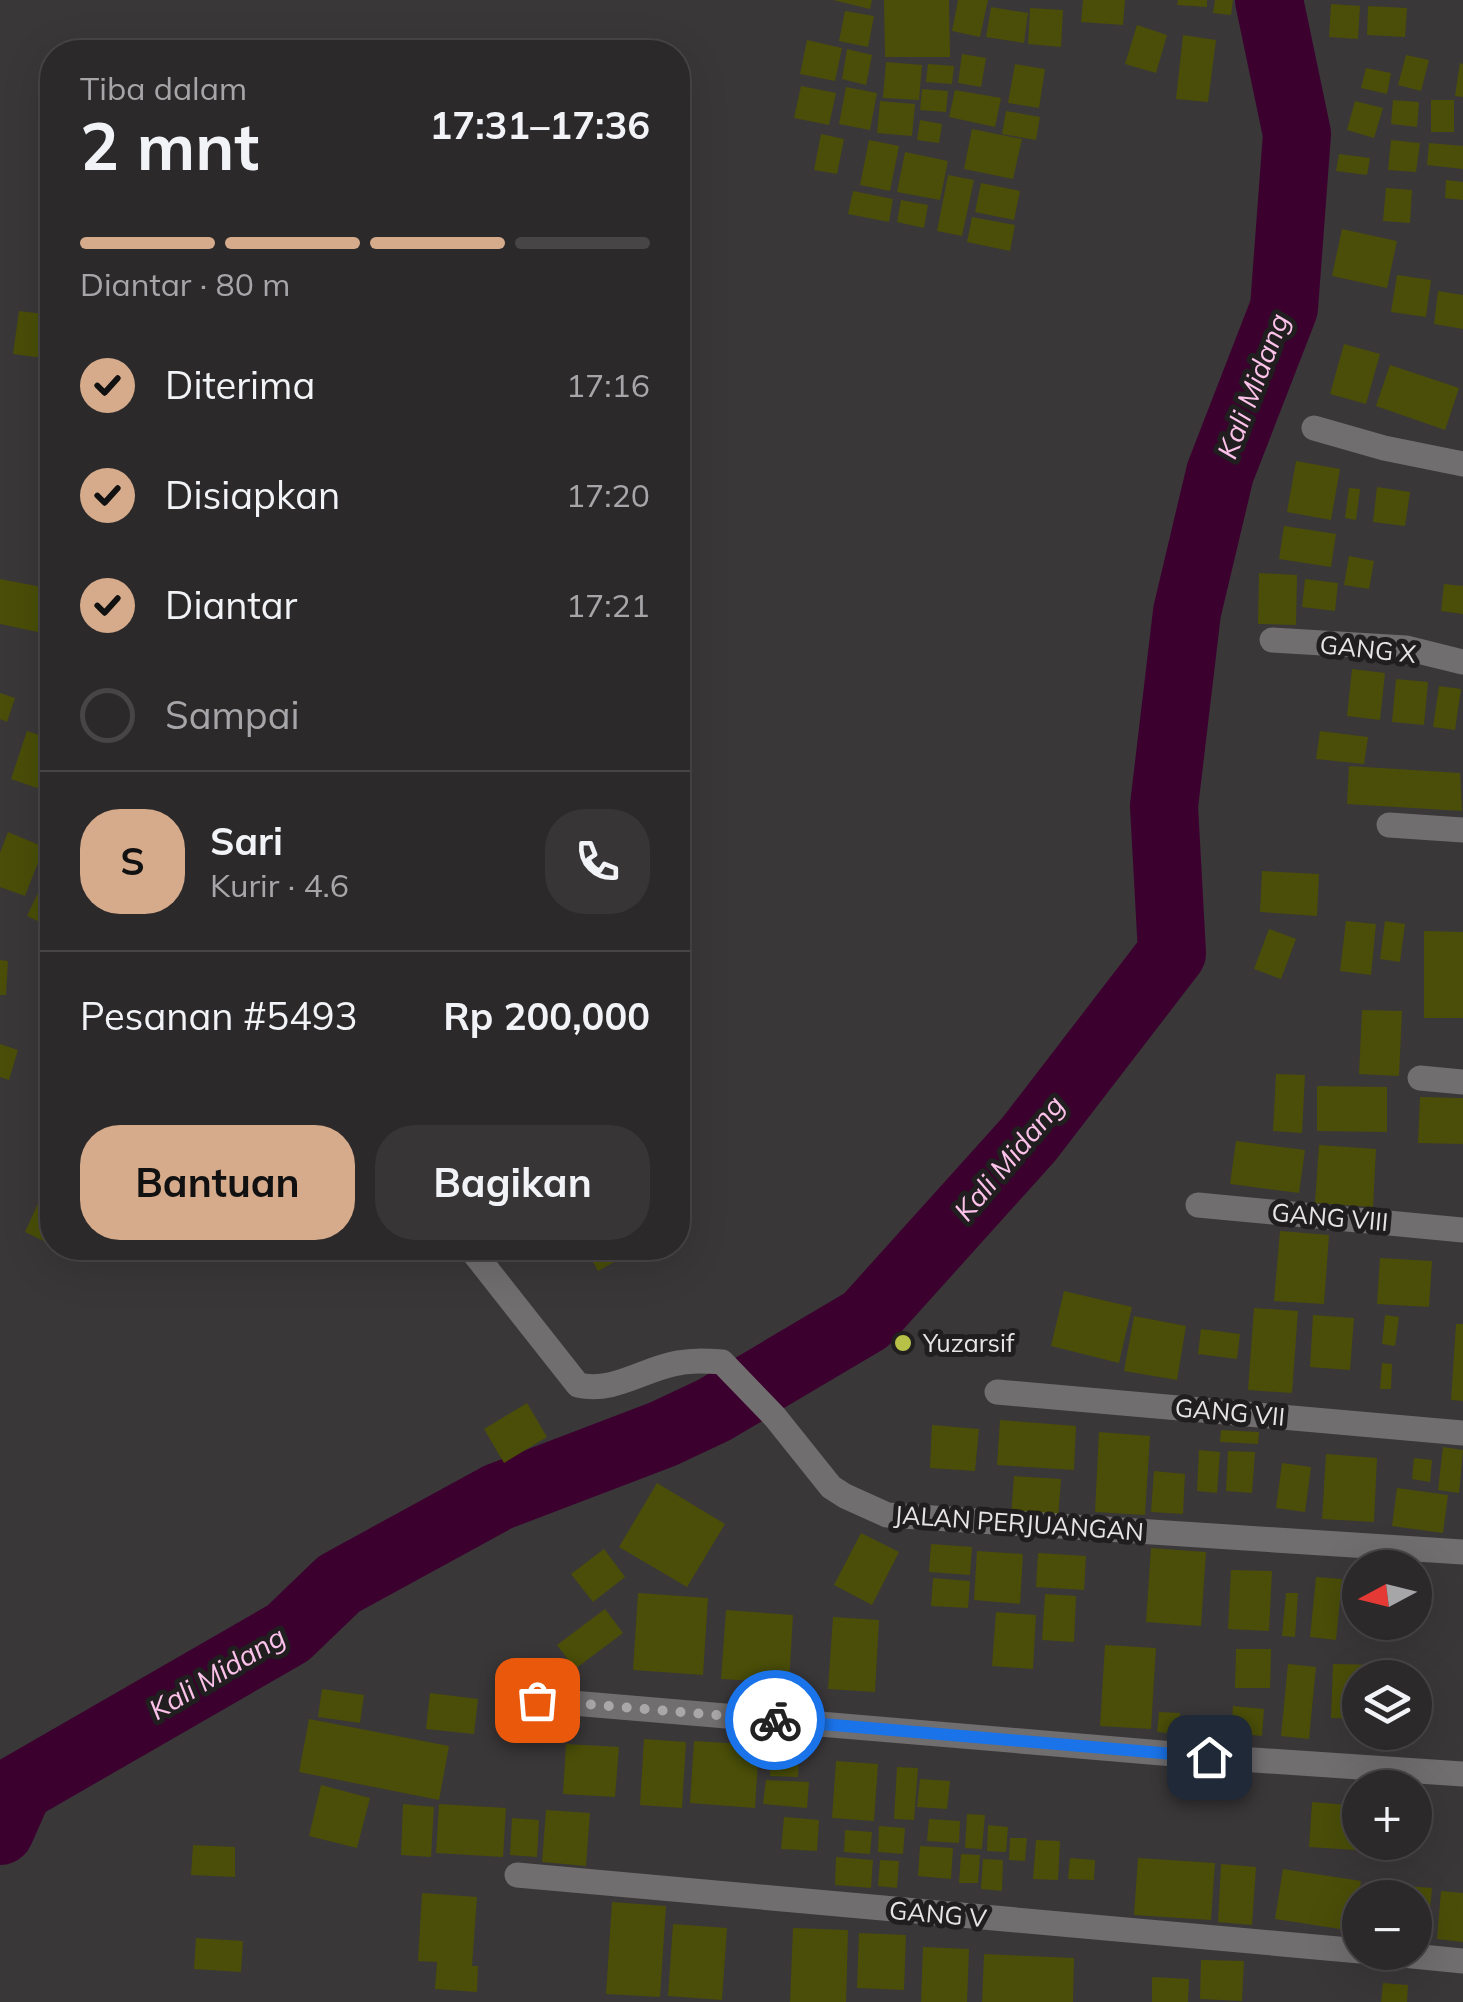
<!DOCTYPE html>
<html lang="id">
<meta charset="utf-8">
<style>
:root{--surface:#2c292b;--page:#383537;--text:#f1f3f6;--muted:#a6a6a9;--line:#484547;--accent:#d6ab8b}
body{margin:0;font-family:Mulish,sans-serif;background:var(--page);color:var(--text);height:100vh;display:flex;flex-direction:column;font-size:38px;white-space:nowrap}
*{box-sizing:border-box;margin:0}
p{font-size:32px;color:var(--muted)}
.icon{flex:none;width:55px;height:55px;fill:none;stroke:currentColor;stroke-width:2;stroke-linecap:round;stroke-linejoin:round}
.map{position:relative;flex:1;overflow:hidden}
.details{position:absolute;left:40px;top:40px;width:650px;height:1220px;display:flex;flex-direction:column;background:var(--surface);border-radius:40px;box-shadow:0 10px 40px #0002,0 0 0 2px var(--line)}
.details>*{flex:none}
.needle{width:65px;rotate:263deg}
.tools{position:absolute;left:1342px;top:1550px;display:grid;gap:20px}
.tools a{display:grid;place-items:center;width:90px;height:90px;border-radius:50%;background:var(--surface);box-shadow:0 10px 40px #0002,0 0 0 2px var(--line);font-size:50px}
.pin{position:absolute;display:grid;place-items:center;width:85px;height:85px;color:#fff;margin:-42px;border-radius:20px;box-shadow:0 5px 15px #0006}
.courier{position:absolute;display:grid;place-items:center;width:100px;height:100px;margin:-50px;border:8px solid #1a73e8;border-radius:50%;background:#fff;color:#222;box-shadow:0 2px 12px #0007}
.headline em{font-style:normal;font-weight:700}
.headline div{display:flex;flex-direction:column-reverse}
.headline{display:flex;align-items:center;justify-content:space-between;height:170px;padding:0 40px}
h1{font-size:65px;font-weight:700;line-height:75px}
.bar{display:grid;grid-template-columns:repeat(4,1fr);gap:15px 10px;align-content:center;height:120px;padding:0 40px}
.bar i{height:12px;border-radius:8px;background:var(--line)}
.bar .on{background:var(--accent)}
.bar p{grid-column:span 4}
.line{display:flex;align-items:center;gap:25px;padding:0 40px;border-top:2px solid var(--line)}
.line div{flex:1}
.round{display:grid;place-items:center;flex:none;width:105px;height:105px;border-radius:40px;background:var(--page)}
ol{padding:0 40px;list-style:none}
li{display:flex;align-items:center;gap:30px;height:110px}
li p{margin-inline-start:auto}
li .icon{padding:10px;border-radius:50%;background:var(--accent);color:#111;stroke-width:4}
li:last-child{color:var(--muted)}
li i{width:55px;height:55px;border:5px solid var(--line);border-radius:50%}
.primary-button{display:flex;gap:20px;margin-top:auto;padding:20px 40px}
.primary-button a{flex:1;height:115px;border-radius:40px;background:var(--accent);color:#111;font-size:40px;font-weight:700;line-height:115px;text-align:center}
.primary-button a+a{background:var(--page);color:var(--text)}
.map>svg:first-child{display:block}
</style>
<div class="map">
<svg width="1463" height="2002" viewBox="0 0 1463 2002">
<rect width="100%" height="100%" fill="#3a3739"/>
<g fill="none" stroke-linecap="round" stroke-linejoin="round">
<path stroke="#3c002f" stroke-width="68" d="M0,1831L19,1788L288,1633L339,1584L498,1497L663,1434L714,1410L866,1320L1029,1139L1172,953L1164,806L1187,612L1220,473L1284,308L1297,134L1269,0"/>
</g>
<g fill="#4a4e08">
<path d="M833,0H872L870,9Z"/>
<path d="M884,0H949L950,57H885Z"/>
<path d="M958,0H988L980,37L952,31Z"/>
<path d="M1083,0H1125L1123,25L1081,22Z"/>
<path d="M1178,0H1207V7L1177,5Z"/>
<path d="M1215,0H1233L1231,15L1213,13Z"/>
<path d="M1331,4L1360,6L1358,39L1329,37Z"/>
<path d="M1368,6L1407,8L1405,37L1367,35Z"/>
<path d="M991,7L1028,13L1024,43L986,37Z"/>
<path d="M1030,8L1063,10L1061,47L1028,44Z"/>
<path d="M845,11L874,16L868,47L839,41Z"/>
<path d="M1137,25L1167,35L1156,73L1125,64Z"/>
<path d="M1183,35L1216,40L1208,102L1176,99Z"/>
<path d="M807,40L842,48L835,81L800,74Z"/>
<path d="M847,49L872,55L866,85L842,79Z"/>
<path d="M962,54L986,58L981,87L958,83Z"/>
<path d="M1406,55L1429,60L1421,91L1398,85Z"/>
<path d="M886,62L922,65L919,100L883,98Z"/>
<path d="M1460,63L1463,64V97L1455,96Z"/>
<path d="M928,64L954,66L952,84L926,82Z"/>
<path d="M1015,64L1045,69L1039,108L1008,103Z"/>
<path d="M1366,68L1391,73L1387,94L1361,88Z"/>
<path d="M801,86L836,93L829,125L794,118Z"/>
<path d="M846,87L877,93L870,130L839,124Z"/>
<path d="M922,89L948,91L946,112L920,110Z"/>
<path d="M955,90L1001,98L995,127L949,117Z"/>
<path d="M1393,100L1419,102L1417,127L1391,124Z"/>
<rect x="1431" y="100" width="23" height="32"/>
<path d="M880,101L915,104L912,136L877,133Z"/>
<path d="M1355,101L1383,108L1374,138L1347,130Z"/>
<path d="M1006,111L1040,117L1036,140L1002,134Z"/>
<path d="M920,120L942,124L939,143L917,140Z"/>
<path d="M972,129L1022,139L1013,179L964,169Z"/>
<path d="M821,134L844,139L837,174L814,170Z"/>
<path d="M869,140L899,146L890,191L860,185Z"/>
<path d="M1391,140L1420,143L1416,172L1388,170Z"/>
<path d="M1429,143L1463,146V169L1427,165Z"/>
<path d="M905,152L948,161L940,200L897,192Z"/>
<path d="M1339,154L1370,158L1367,175L1336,171Z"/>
<path d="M948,175L974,180L962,236L937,231Z"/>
<path d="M1446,180L1463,182V200L1445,198Z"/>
<path d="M981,183L1020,191L1014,220L975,212Z"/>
<path d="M1386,188L1412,190L1410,223L1383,221Z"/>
<path d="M853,191L893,199L889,222L848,214Z"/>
<path d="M901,200L928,205L924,228L897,222Z"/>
<path d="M972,217L1015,225L1010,251L967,242Z"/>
<path d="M1342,229L1397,241L1387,288L1332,276Z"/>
<path d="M1397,275L1431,280L1426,317L1391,312Z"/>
<path d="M1438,291L1463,295V329L1434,324Z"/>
<path d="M19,311L52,315V359L13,354Z"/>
<path d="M1344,344L1380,354L1366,404L1330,394Z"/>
<path d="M1390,365L1459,388L1445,430L1376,406Z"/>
<path d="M1296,461L1340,469L1331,520L1287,512Z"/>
<path d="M1377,487L1410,492L1405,526L1373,522Z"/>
<path d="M1349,488L1360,489L1356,520L1345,518Z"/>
<path d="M1284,526L1336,534L1331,567L1279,559Z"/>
<path d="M1349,556L1374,561L1369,589L1344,585Z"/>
<path d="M1259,573L1297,575L1296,625L1258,624Z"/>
<path d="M0,579L52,589V635L0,624Z"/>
<path d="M1305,579L1338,583L1335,611L1302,607Z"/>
<path d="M1444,584L1463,586V614L1441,611Z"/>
<path d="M1352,669L1385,673L1380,720L1347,716Z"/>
<path d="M1396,679L1428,682L1424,725L1392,722Z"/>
<path d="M1439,686L1461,689L1455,730L1433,727Z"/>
<path d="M0,693L15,698L7,722L0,719Z"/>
<path d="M27,731L52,739V750L40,789L11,779Z"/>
<path d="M1320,731L1368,737L1364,764L1316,759Z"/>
<path d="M1349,766L1460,773L1462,811L1347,804Z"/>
<path d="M8,832L44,847L25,896L0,887V853Z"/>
<path d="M52,864V928L27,916Z"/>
<path d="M1262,871L1319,874L1317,916L1260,912Z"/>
<path d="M1346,921L1376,924L1371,975L1340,971Z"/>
<path d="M1385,921L1405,924L1400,962L1380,959Z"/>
<path d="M1269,929L1296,939L1281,979L1254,969Z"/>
<path d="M1424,931L1463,932V1018H1424Z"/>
<path d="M0,960L8,961L6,995H0Z"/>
<path d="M1362,1010L1402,1011L1399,1076L1359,1074Z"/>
<path d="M0,1044L18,1050L9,1080L0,1077Z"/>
<path d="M1276,1074L1305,1075L1302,1133L1273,1131Z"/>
<path d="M1317,1086L1387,1087V1132L1317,1131Z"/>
<path d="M1420,1097L1463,1098V1144L1418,1143Z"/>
<path d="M1236,1141L1305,1150L1299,1193L1230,1184Z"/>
<path d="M1319,1145L1376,1149L1373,1207L1315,1203Z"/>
<path d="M42,1195L52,1200V1245L25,1232Z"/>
<path d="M1280,1231L1329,1235L1324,1304L1274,1301Z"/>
<path d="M585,1248H629L632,1252L598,1271Z"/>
<path d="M1380,1258L1432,1261L1429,1307L1377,1304Z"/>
<path d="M1064,1291L1132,1307L1119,1363L1051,1346Z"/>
<path d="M1254,1308L1298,1311L1292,1393L1248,1390Z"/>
<path d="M1313,1315L1354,1318L1350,1370L1310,1367Z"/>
<path d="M1385,1315L1399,1317L1395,1346L1382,1344Z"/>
<path d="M1134,1316L1186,1326L1177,1380L1124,1371Z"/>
<path d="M1456,1324H1463V1401L1451,1400Z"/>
<path d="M1201,1329L1240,1334L1237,1359L1198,1354Z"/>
<path d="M1382,1363L1392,1364L1391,1389H1380Z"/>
<path d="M527,1403L547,1437L504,1463L484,1429Z"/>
<path d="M1000,1420L1076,1426L1074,1470L997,1465Z"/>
<path d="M932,1425L979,1429L975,1471L930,1468Z"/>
<path d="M1221,1430L1259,1432L1258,1444L1220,1442Z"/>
<path d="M1099,1432L1150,1436L1145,1515L1095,1512Z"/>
<path d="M1443,1447L1463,1450L1459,1493L1438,1490Z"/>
<path d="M1199,1450L1220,1452L1217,1493L1197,1491Z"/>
<path d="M1228,1451L1255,1452L1252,1493L1226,1491Z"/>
<path d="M1326,1454L1377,1458L1374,1522L1322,1519Z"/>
<path d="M1414,1458L1432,1460L1430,1482L1412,1479Z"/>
<path d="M1282,1463L1311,1467L1305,1512L1276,1508Z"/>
<path d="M1154,1471L1185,1474L1183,1514L1151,1512Z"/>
<path d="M1014,1476L1061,1479L1058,1519L1011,1516Z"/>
<path d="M657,1483L725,1524L687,1587L619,1547Z"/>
<path d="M1397,1488L1448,1495L1443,1533L1392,1526Z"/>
<path d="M861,1533L899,1552L872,1605L834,1585Z"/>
<path d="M931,1544L972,1547L970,1575L929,1572Z"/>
<path d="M1151,1548L1206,1552L1201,1626L1146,1622Z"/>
<path d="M604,1549L625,1577L593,1602L571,1574Z"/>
<path d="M977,1551L1023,1554L1020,1604L974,1600Z"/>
<path d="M1038,1553L1086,1556L1084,1590L1036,1587Z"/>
<path d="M1231,1570L1272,1571L1269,1631L1228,1629Z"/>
<path d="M1316,1577L1342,1579L1336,1640L1310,1637Z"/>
<path d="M933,1578L970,1581L968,1608L931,1606Z"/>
<path d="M638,1593L708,1598L703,1675L633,1670Z"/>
<path d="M1286,1593H1298L1295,1637L1282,1636Z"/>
<path d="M1045,1594L1076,1596L1074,1642L1042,1640Z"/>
<path d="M605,1609L623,1633L575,1669L557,1645Z"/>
<path d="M726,1610L793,1615L789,1683L721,1679Z"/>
<path d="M996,1612L1036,1615L1033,1669L992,1666Z"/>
<path d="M833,1617L879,1620L875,1692L828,1689Z"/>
<rect x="1373" y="1622" width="38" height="13"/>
<path d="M1105,1645L1156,1648L1151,1729L1100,1726Z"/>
<path d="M1236,1649H1271L1270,1688H1235Z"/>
<path d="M1288,1664L1316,1667L1309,1739L1281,1736Z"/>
<path d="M1333,1664L1379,1665V1678H1360V1719L1331,1718Z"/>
<path d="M322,1689L364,1695L360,1723L318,1717Z"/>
<path d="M430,1693L478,1699L474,1734L426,1729Z"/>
<path d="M1233,1706L1264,1709L1262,1736L1231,1733Z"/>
<path d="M1159,1712L1180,1713L1179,1734L1157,1732Z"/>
<path d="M309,1719L449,1746L439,1800L299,1772Z"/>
<path d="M644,1739L686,1742L682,1808L640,1805Z"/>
<path d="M694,1741L759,1745L755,1808L690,1803Z"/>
<path d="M566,1744L619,1747L615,1797L563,1794Z"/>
<path d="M771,1750L799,1753L798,1777L770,1776Z"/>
<path d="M836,1761L878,1764L874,1821L832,1818Z"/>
<path d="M897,1767L918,1768L914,1820L894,1819Z"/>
<path d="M920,1779L950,1781L947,1809L917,1807Z"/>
<path d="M766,1780L809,1782L807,1808L763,1804Z"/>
<path d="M321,1785L370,1798L357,1848L309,1836Z"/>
<path d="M1312,1802L1359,1806L1356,1850L1309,1847Z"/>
<path d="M403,1804L434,1807L431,1857L401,1855Z"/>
<path d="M439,1804L506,1808L503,1857L436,1853Z"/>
<path d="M546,1810L590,1813L586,1866L542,1862Z"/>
<path d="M967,1814L985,1815L982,1849L965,1848Z"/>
<path d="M784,1817L819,1820L817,1851L781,1849Z"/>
<path d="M512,1818L539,1820L537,1857L510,1855Z"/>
<path d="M929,1819L960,1821L959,1843L927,1841Z"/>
<path d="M988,1825L1008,1827L1006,1852L987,1851Z"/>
<path d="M879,1826L905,1828L903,1854L878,1852Z"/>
<path d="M845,1830L872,1832L870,1854L844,1852Z"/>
<path d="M1010,1838H1027L1025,1861L1009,1860Z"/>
<path d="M1036,1840L1060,1841L1058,1880L1033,1879Z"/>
<path d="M193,1845L235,1847V1877L191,1875Z"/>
<path d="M920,1846L953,1848L951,1879L918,1876Z"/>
<path d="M961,1854L980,1855L978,1883H959Z"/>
<path d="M836,1857L873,1860L871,1888L835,1885Z"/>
<path d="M1070,1858L1095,1860L1094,1880L1068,1879Z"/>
<path d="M1138,1858L1215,1863L1211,1920L1134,1915Z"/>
<path d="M983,1859L1003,1860L1002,1891L981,1889Z"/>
<path d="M880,1860L899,1861L897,1888L878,1886Z"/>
<path d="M1221,1864L1256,1867L1252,1925L1218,1922Z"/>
<path d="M1283,1869L1361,1881L1353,1931L1275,1919Z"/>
<path d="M1381,1884L1432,1888L1428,1931L1415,1930V1898H1380Z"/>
<path d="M1441,1891L1463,1893V1942L1437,1939Z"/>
<path d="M422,1893L477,1897L472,1966H478L477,1992L435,1989L437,1962L418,1961Z"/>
<path d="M612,1902L666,1906L660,1997L606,1994Z"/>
<path d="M673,1924L727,1928L722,2000L668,1996Z"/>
<path d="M793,1928L848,1930L846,2002H790Z"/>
<path d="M859,1933L906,1935L904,1990L857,1988Z"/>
<path d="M196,1938L243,1941L241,1972L194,1969Z"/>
<path d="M923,1947L969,1949L967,2002H921Z"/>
<path d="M984,1954L1074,1958L1073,2002H982Z"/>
<path d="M1201,1960L1244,1961L1242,2001L1200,1999Z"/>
<path d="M1152,1977L1189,1979L1188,2002H1152Z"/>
<path d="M1383,1983L1408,1985L1407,2002H1381Z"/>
</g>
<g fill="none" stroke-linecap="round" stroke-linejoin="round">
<g stroke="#706e6f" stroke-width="25">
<path d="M1314,428L1384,448L1463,464"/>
<path d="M1272,640L1406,648L1463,662"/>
<path d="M1389,825L1463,830"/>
<path d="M1420,1078L1463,1082"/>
<path d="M1198,1205L1463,1230"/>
<path d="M470,1248L578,1385C612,1393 641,1371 673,1364C690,1360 706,1361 722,1362L775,1417L831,1487L845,1496L887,1515L1463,1552"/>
<path d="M997,1392L1463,1433"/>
<path d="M537,1700L1209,1757L1463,1774"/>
<path d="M517,1875L1360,1951"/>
<path d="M1372,1952L1463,1961"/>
</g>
</g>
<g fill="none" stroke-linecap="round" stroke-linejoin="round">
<path stroke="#aaa7a9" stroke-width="10" stroke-dasharray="0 18" d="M537,1700L775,1720"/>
<path stroke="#1a73e8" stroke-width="12" d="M775,1720L1209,1757"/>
</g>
<circle fill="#b7c148" stroke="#201e1f" stroke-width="4" cx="903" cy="1343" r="10"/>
<g text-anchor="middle" stroke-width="10" stroke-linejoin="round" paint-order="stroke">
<g font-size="25" fill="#e7e4e6" stroke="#201e1f">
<text transform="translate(1368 649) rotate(6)" y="9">GANG X</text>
<text transform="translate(1330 1217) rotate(5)" y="9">GANG VIII</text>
<text transform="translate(1230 1412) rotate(5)" y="9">GANG VII</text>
<text transform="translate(1019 1523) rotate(4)" y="9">JALAN PERJUANGAN</text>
<text transform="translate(938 1914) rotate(5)" y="9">GANG V</text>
</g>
<g font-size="25" fill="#e7e4e6" stroke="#201e1f" text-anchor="start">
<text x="923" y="1352">Yuzarsif</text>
</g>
<g font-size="28" font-style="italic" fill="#fcc2e9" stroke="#201e1f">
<text transform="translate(1253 386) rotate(-69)" y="10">Kali Midang</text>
<text transform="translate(1009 1158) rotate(-50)" y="10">Kali Midang</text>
<text transform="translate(217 1673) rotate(-31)" y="10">Kali Midang</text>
</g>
</g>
</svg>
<div class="tools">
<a><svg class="needle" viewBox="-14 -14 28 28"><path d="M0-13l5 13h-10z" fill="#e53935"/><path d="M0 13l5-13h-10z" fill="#a6a6a9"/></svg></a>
<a><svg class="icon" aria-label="layers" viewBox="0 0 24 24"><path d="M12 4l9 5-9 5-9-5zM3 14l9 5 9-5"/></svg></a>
<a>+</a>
<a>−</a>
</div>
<div class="pin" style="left:537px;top:1700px;background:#ea580c"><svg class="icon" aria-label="bag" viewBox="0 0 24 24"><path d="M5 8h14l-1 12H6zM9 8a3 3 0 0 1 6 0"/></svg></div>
<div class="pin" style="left:1209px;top:1757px;background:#1f2937"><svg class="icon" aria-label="home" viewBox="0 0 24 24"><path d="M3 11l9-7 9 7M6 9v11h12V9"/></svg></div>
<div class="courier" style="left:775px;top:1720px"><svg class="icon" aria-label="bike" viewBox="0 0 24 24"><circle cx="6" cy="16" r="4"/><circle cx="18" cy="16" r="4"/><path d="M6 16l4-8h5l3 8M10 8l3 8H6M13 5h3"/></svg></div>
<section class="details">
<div class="headline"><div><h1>2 mnt</h1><p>Tiba dalam</p></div><em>17:31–17:36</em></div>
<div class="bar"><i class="on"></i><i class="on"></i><i class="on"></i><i></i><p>Diantar · 80 m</p></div>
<ol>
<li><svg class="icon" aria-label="check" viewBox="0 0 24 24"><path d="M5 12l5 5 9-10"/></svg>Diterima<p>17:16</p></li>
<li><svg class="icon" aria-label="check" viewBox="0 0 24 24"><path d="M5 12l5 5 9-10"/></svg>Disiapkan<p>17:20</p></li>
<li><svg class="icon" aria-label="check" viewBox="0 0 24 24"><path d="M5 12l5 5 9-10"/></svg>Diantar<p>17:21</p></li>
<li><i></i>Sampai</li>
</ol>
<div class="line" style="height:180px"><b class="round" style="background:var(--accent);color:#111">S</b><div><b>Sari</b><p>Kurir · 4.6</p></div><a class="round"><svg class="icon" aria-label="phone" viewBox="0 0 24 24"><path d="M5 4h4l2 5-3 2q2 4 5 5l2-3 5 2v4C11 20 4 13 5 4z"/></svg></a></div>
<div class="line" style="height:130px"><div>Pesanan #5493</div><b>Rp 200,000</b></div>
<div class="primary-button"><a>Bantuan</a><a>Bagikan</a></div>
</section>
</div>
